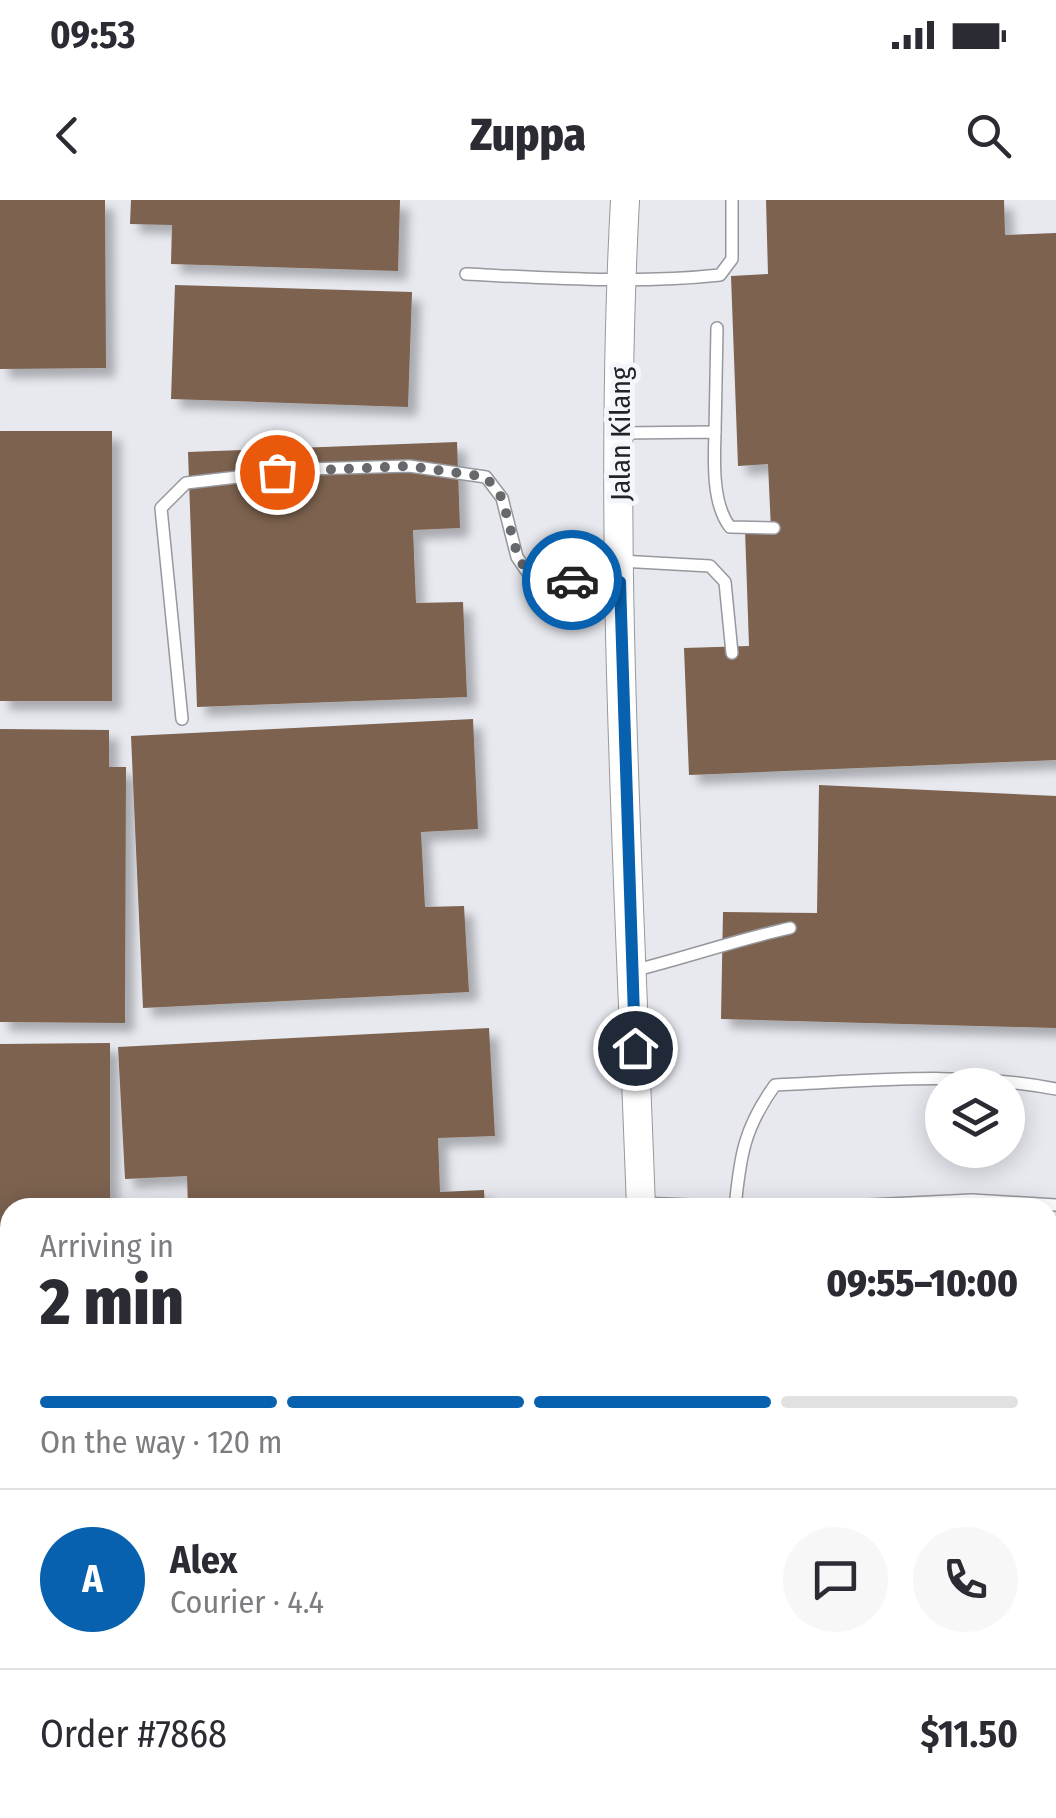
<!DOCTYPE html>
<meta charset="utf-8">
<style>
:root{--surface:#fff;--page:#f7f7f7;--text:#2b2b33;--muted:#7c7c81;--line:#e1e1e2;--accent:#0761af}
body{margin:0;font-family:"Fira Sans Condensed",sans-serif;background:var(--page);color:var(--text);height:100vh;display:flex;flex-direction:column;font-size:38px;white-space:nowrap}
*{box-sizing:border-box;margin:0}
p{font-size:32px;color:var(--muted)}
.icon{flex:none;width:55px;height:55px;fill:none;stroke:currentColor;stroke-width:2;stroke-linecap:round;stroke-linejoin:round}
.map{position:relative;flex:1;overflow:hidden}
.drawer{position:absolute;left:0px;top:998px;width:1058px;height:622px;display:flex;flex-direction:column;background:var(--surface);border-radius:30px 30px 0 0;box-shadow:0 5px 25px #0003}
.drawer>*{flex:none}
.fabs{position:absolute;left:925px;top:868px;display:grid;gap:20px}
.fabs a{display:grid;place-items:center;width:100px;height:100px;border-radius:50%;background:var(--surface);box-shadow:0 5px 25px #0003;font-size:50px}
.pin{position:absolute;display:grid;place-items:center;width:85px;height:85px;color:#fff;margin:-42px;border:5px solid #fff;border-radius:50%;box-shadow:0 2px 10px #0007}
.courier{position:absolute;display:grid;place-items:center;width:100px;height:100px;margin:-50px;border:8px solid #0761af;border-radius:50%;background:#fff;color:#222;box-shadow:0 2px 12px #0007}
.head em{font-style:normal;font-weight:800}
.head div{display:flex;flex-direction:column-reverse}
.head{display:flex;align-items:center;justify-content:space-between;height:170px;padding:0 40px}
h1{font-size:65px;font-weight:800;line-height:75px}
.bar{display:grid;grid-template-columns:repeat(4,1fr);gap:15px 10px;align-content:center;height:120px;padding:0 40px}
.bar i{height:12px;border-radius:8px;background:var(--line)}
.bar .current{background:var(--accent)}
.bar p{grid-column:span 4}
.line{display:flex;align-items:center;gap:25px;padding:0 40px;border-top:2px solid var(--line)}
.line div{flex:1}
.round{display:grid;place-items:center;flex:none;width:105px;height:105px;border-radius:52px;background:var(--page)}
.status{display:flex;justify-content:space-between;align-items:center;height:70px;padding:0 50px;background:var(--surface);direction:ltr}
.status svg{height:28px;fill:currentColor}
header{display:flex;justify-content:space-between;align-items:center;height:130px;padding:0 40px;background:var(--surface);font-size:45px;font-weight:800}
.map>svg:first-child{display:block}
</style>
<div class="status"><b>09:53</b><svg viewBox="0 0 49 12"><path d="M0 12V9h3v3zM5 12V6h3v6zM10 12V3h3v9zM15 12V0h3v12zM26 1h20v11H26zM47 4h2v5h-2z"/></svg></div>
<header><svg class="icon" aria-label="back" viewBox="0 0 24 24"><path d="M15 5l-7 7 7 7"/></svg>Zuppa<svg class="icon" aria-label="search" viewBox="0 0 24 24"><circle cx="10" cy="10" r="6"/><path d="M15 15l6 6"/></svg></header>
<div class="map">
<svg width="1056" height="1618" viewBox="0 0 1056 1618">
<defs>
<filter id="shadow"><feDropShadow dx="9" dy="9" stdDeviation="5" flood-color="#0004"/></filter>
</defs>
<rect width="100%" height="100%" fill="#e7e9ef"/>
<g fill="#7c6250" filter="url(#shadow)">
<path d="M0,0H105L106,168L0,169Z"/>
<path d="M131,0H400L398,71L171,64L172,25L130,24Z"/>
<path d="M766,0H1004L1005,35L1056,33V560L689,575L684,448L749,446L745,329H771L768,264L738,266L731,76L768,74Z"/>
<path d="M175,85L412,92L408,207L171,199Z"/>
<rect x="0" y="231" width="112" height="270"/>
<path d="M457,242L460,328L413,330L416,403L463,402L467,497L197,507L188,252Z"/>
<path d="M473,519L478,629L421,632L425,707L464,706L469,792L143,808L131,536Z"/>
<path d="M0,529L109,530V567H126L125,823L0,822Z"/>
<path d="M819,585L1056,596V828L721,819L723,712L817,713Z"/>
<path d="M489,828L495,936L438,938L440,992L484,990L485,1008H188L187,976L125,979L118,847Z"/>
<path d="M110,843V1008H10V1071H0V844Z"/>
<path d="M1048,1252L1056,1253V1343H1048Z"/>
<path d="M1048,1380L1056,1381V1476L1048,1475Z"/>
</g>
<g fill="none" stroke-linecap="round" stroke-linejoin="round">
<g stroke="#96989d" stroke-width="14">
<g id="service">
<path d="M466,74C550,78 636,84 720,75L732,59V0"/>
<path d="M715,232L717,128"/>
<path d="M621,233L715,232C714,261 712,304 730,327L774,328"/>
<path d="M620,361L710,366L725,382L732,453"/>
<path d="M182,519L161,308L186,283L307,269L409,266L486,277L502,298L517,357L528,373L565,380L619,382"/>
<path d="M632,771C685,758 736,740 790,728"/>
<path d="M622,1008L641,1003L765,1008"/>
<path d="M735,1008C740,956 744,928 775,885C868,881 965,871 1056,889"/>
<path d="M806,1008L972,1000L1056,1005"/>
<path d="M1048,1111L1056,1110"/>
<path d="M0,1137L10,1136"/>
<path d="M1048,1187L1051,1225L1048,1259"/>
<path d="M1048,1590L1056,1605"/>
<path d="M573,1610L574,1618"/>
</g>
</g>
<g stroke="#96989d" stroke-width="30">
<g id="tertiary">
<path d="M625,0C607,335 629,672 641,1008"/>
<path d="M673,1610V1618"/>
</g>
</g>
<use href="#service" stroke="#fff" stroke-width="11"/>
<use href="#tertiary" stroke="#fff" stroke-width="28"/>
</g>
<g fill="none" stroke-linecap="round" stroke-linejoin="round">
<path stroke="#67686c" stroke-width="10" stroke-dasharray="0 18" d="M277,272L409,266L486,277L502,298L518,357L528,373L572,380"/>
<path stroke="#0761af" stroke-width="12" d="M572,380L620,382L635,848"/>
</g>
<g text-anchor="middle" stroke-width="10" stroke-linejoin="round" paint-order="stroke">
<g font-size="28" fill="#222325" stroke="#f4f6fc">
<text transform="translate(620 234) rotate(-90)" y="10">Jalan Kilang</text>
</g>
</g>
</svg>
<div class="fabs">
<a><svg class="icon" aria-label="layers" viewBox="0 0 24 24"><path d="M12 4l9 5-9 5-9-5zM3 14l9 5 9-5"/></svg></a>
</div>
<div class="pin" style="left:277px;top:272px;background:#ea580c"><svg class="icon" aria-label="bag" viewBox="0 0 24 24"><path d="M5 8h14l-1 12H6zM9 8a3 3 0 0 1 6 0"/></svg></div>
<div class="pin" style="left:635px;top:848px;background:#1f2937"><svg class="icon" aria-label="home" viewBox="0 0 24 24"><path d="M3 11l9-7 9 7M6 9v11h12V9"/></svg></div>
<div class="courier" style="left:572px;top:380px"><svg class="icon" aria-label="car" viewBox="0 0 24 24"><path d="M5 17H2v-5l4-1 3-4h7l3 4 3 1v5h-3M9 17h6M6 11h13"/><circle cx="7" cy="17" r="2"/><circle cx="17" cy="17" r="2"/></svg></div>
<section class="drawer">
<div class="head"><div><h1>2 min</h1><p>Arriving in</p></div><em>09:55–10:00</em></div>
<div class="bar"><i class="current"></i><i class="current"></i><i class="current"></i><i></i><p>On the way · 120 m</p></div>
<div class="line" style="height:180px"><b class="round" style="background:var(--accent);color:#fff">A</b><div><b>Alex</b><p>Courier · 4.4</p></div><a class="round"><svg class="icon" aria-label="chat" viewBox="0 0 24 24"><path d="M4 5h16v11H9l-5 4z"/></svg></a><a class="round"><svg class="icon" aria-label="phone" viewBox="0 0 24 24"><path d="M5 4h4l2 5-3 2q2 4 5 5l2-3 5 2v4C11 20 4 13 5 4z"/></svg></a></div>
<div class="line" style="height:130px"><div>Order #7868</div><b>$11.50</b></div>
</section>
</div>
